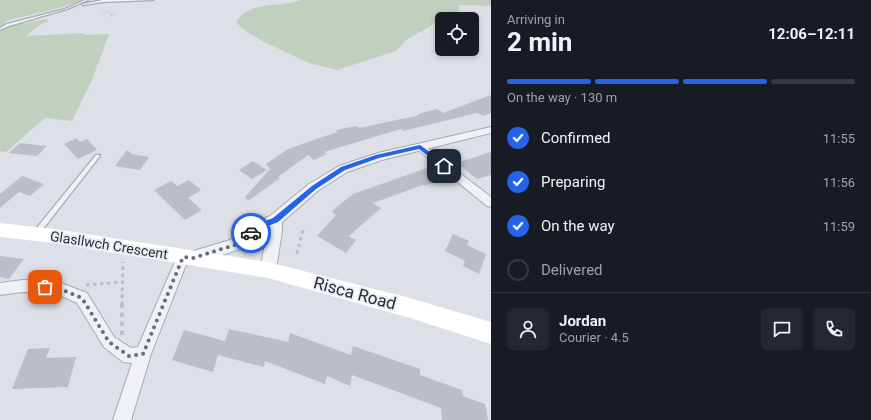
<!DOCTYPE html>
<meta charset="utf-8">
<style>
:root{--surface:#171b24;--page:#242831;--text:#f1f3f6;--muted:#9ea1a6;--line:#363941;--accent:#2563eb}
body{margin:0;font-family:Roboto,sans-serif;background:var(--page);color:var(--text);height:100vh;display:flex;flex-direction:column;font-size:15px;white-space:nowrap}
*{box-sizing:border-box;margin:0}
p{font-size:13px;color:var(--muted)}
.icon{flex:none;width:22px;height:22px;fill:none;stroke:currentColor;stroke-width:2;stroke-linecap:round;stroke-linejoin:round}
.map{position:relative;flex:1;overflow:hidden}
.panel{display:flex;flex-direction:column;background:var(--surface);width:380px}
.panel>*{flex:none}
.controls{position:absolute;left:435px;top:12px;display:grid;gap:8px}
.controls a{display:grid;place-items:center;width:44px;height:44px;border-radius:6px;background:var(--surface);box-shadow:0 2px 6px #0003;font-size:20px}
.pin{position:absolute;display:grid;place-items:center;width:34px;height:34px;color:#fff;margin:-17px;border-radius:8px;box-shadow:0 2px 6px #0006}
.courier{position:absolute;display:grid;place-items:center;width:40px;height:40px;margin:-20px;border:3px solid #2563eb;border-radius:50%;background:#fff;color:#222;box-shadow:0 1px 5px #0007}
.overview em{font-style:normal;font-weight:700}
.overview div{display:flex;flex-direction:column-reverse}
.overview{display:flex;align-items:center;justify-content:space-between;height:68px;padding:0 16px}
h1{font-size:26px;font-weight:700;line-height:30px}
.bar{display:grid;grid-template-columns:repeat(4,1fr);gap:6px 4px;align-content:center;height:48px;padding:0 16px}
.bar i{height:5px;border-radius:3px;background:var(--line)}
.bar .current{background:var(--accent)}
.bar p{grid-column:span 4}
.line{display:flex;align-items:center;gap:10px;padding:0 16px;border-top:1px solid var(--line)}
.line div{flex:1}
.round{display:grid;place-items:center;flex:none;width:42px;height:42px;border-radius:6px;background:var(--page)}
ol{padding:0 16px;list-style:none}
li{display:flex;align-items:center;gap:12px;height:44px}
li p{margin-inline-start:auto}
li .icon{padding:4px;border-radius:50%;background:var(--accent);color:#fff;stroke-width:4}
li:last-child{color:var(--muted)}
li i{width:22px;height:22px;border:2px solid var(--line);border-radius:50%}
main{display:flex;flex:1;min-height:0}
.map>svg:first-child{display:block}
</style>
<main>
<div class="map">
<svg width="491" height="420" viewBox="0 0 491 420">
<rect width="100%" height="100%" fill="#dde0e6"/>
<g fill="#c1cfbf">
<path d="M0,0H84L55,9L5,21V26L0,29Z"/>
<path d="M301,0H491V6L459,5V11L443,16L429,27L406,40L396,51L337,70L309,63L262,41L244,30L236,22C250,0 280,8 301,0Z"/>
<path d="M47,19L48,21L41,24L26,36L84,33V35L109,34L107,40L91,82L72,121L45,118L6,152L0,151V32L9,26Z"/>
</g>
<g fill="#bbbec8">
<path d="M491,95V113L483,116L477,113L403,131L401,129L324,152L327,154L314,160L308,155L278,177L280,178L248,201L245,197L270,169L266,164L288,149L337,132L336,130L356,126L359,128L420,115L418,114L437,109L443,113Z"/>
<path d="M76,138L80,142L87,139L97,150L78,159L64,144Z"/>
<path d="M20,143L47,146L37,156L9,153Z"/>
<path d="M127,150L132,154L149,157L140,170L115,166Z"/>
<path d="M491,152V175L477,179L457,163Z"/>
<path d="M253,161L267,170L252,179L239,170Z"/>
<path d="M427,168L442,180L424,186L423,185L373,203L381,208L349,236L356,240L346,253L317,236L336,215L332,211L353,194Z"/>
<path d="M22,176L44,184L30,196L19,192L0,208V194Z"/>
<path d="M189,180L201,190L188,198L202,210L185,220L154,190L171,181L177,186Z"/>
<path d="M453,234L469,241L467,245L486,254L479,274L463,266L465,261L445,251Z"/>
<path d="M0,256L24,259L9,279L0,277Z"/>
<path d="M229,329L288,342L290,333L351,355L353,346L420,369V375L462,390L463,396L485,404L488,420H442L441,408L352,375L350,386L327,376L325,384L265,361L264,367L218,355L213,372L172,360L184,330L225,341Z"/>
<path d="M50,348L46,358L76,357L68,387L12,389L28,349Z"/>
</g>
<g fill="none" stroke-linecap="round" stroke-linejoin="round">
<g stroke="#a6aab3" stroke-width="2.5">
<g id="service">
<path d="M85,0H88L67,9L9,26L0,30V28L7,24L65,9Z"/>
<path d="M103,0H153L103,2L83,5L82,4Z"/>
<path d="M96,155H100V156L39,234H35L34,232L35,230Z"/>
</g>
</g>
<g stroke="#a6aab3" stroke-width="2">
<g id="minor">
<path d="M420,144L423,145L491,197V207L487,206L417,149L415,147Z"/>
<path d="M183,252L187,253L189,257L151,354L131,420H113L132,363L123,362L104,347L77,303L55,293L23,292L0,295V283L23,280L56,281L87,293L114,337L131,348L138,347L177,257L179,253Z"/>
</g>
</g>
<g stroke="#a6aab3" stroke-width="2">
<path id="tertiary" d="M491,127V133L382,160L347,172L319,190L282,222V231L276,270L274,275L268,277L262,275L260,270L268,229L240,249L193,265L187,263L185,258L187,253L230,240L256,222L270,216L309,184L339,166L378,153Z"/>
</g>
<path stroke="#bbbec5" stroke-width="1" stroke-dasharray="1.5 1.5" stroke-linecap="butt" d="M102,10L114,15L109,16"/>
<g stroke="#bbbec5" stroke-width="3" stroke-dasharray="3.5 3.5" stroke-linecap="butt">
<path d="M297,254L303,229"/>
<path d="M86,285L123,282"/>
<path d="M122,305L123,262"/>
</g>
<path stroke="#bbbec5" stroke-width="3.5" stroke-dasharray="4.5 4.5" stroke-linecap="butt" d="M122,335V304"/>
<use href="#service" fill="#eff1f5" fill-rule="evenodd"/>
<use href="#minor" fill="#eff1f5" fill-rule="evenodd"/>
<use href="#tertiary" fill="#eff1f5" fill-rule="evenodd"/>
<path fill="#fff" fill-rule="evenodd" d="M0,223L54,229L268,262L410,298L491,322V344L410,318L268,278L54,243L0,237Z"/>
</g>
<path fill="#2563eb" d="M420,145L446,164V167H442L419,149L379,158L345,170L316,189L278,222L263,228L251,236L247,233L258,224L273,218L312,186L341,167L376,155Z"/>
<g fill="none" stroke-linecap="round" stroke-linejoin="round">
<path stroke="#676c78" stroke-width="4" stroke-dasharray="0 7.2" d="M45,287H56L82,298L109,342L129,356L143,354L183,257L193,258L235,245L251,233"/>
</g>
<g text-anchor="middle" stroke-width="4" stroke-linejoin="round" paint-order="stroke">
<g font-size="14" fill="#272d3c" stroke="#eceff4">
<text transform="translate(109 245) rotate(9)" y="5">Glasllwch Crescent</text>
</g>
<g font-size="17" fill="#272d3c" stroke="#eceff4">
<text transform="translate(355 293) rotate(15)" y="6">Risca Road</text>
</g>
</g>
</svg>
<div class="controls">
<a><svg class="icon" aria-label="locate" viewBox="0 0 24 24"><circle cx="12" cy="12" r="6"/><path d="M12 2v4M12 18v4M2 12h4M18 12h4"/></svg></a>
</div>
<div class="pin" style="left:45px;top:287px;background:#ea580c"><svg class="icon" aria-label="bag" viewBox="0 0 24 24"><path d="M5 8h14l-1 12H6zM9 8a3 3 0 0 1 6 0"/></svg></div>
<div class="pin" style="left:444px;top:166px;background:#1f2937"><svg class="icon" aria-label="home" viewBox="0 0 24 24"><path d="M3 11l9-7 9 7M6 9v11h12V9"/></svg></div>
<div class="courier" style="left:251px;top:233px"><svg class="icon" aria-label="car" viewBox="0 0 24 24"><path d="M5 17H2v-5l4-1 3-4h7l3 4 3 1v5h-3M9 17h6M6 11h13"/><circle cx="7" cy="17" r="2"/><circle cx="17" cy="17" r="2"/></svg></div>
</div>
<section class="panel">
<div class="overview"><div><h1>2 min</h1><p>Arriving in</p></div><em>12:06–12:11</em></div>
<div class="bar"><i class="current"></i><i class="current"></i><i class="current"></i><i></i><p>On the way · 130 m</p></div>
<ol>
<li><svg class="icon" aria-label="check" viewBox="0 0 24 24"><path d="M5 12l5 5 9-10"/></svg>Confirmed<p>11:55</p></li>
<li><svg class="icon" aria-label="check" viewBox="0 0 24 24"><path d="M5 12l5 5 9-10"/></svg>Preparing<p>11:56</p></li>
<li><svg class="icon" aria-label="check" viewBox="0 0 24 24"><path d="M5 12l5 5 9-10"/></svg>On the way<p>11:59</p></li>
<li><i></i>Delivered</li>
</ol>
<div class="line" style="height:72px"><a class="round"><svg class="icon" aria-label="person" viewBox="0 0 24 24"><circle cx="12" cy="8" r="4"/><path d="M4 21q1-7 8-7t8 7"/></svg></a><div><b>Jordan</b><p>Courier · 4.5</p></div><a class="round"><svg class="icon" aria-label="chat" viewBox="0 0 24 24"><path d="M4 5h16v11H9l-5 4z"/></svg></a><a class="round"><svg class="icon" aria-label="phone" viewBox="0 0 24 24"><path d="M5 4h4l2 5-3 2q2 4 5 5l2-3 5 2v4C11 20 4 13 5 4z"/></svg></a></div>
</section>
</main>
